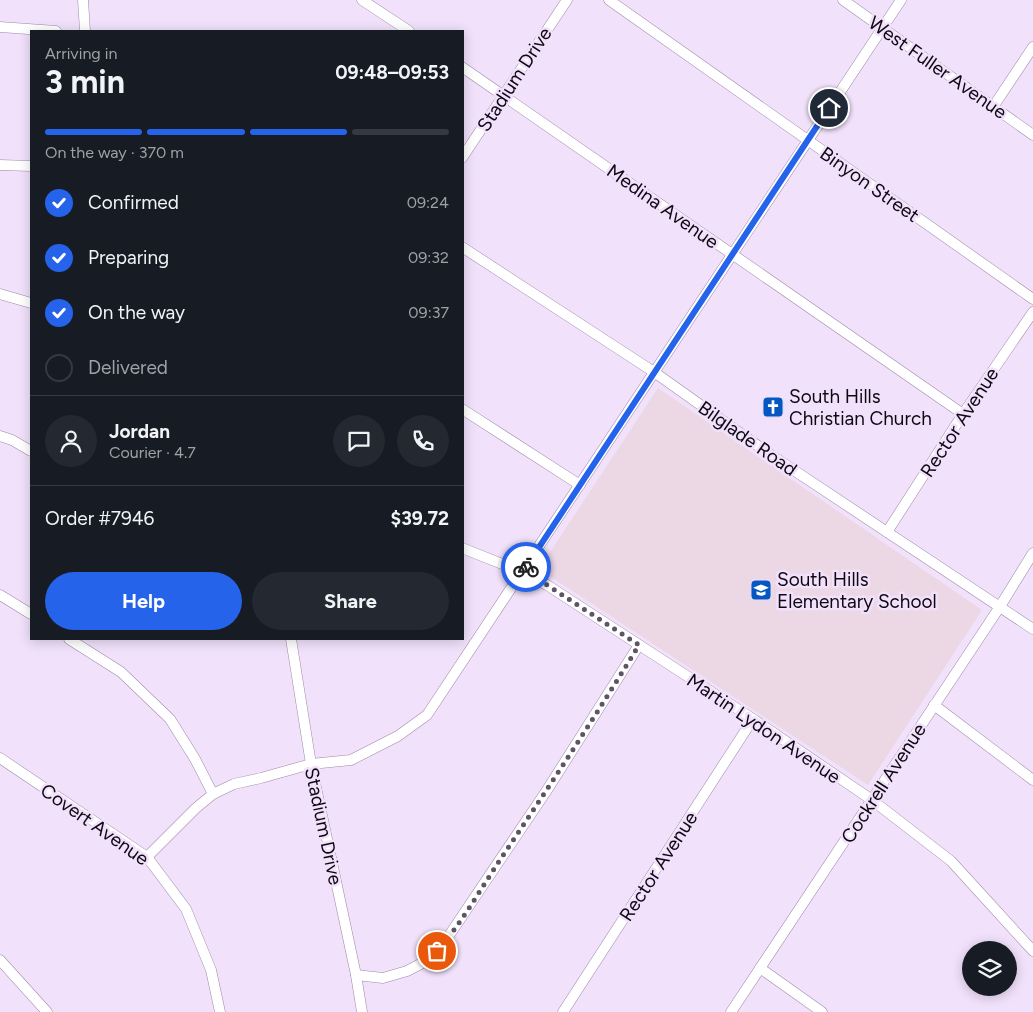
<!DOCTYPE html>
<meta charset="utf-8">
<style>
:root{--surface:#171b24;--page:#242831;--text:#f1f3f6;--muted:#9ea1a6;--line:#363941;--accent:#2563eb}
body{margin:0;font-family:Figtree,sans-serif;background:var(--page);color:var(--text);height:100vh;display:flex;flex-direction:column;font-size:19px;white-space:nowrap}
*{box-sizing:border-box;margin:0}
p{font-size:16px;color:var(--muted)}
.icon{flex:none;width:28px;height:28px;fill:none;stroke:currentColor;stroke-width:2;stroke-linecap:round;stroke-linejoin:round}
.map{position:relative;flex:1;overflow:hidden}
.panel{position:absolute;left:30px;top:30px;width:434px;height:610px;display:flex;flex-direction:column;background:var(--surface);border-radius:0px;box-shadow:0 2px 12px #0003}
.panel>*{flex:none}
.tools{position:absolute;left:962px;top:941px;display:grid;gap:10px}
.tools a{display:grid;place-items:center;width:55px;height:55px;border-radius:50%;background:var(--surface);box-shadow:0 2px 12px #0003;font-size:25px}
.pin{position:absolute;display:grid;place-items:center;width:42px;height:42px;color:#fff;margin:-21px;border:2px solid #fff;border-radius:50%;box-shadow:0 1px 5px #0007}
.courier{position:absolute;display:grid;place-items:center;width:50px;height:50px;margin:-25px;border:4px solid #2563eb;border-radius:50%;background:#fff;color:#222;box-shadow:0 1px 6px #0007}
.overview em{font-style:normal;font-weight:700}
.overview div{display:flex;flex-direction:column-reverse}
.overview{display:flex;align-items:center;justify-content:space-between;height:85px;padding:0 15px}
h1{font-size:32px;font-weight:700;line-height:38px}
.bar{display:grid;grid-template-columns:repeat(4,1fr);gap:8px 5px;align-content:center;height:60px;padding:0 15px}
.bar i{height:6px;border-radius:4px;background:var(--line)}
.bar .selected{background:var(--accent)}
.bar p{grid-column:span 4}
.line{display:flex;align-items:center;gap:12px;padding:0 15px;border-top:1px solid var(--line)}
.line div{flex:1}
.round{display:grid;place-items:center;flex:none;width:52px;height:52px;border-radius:26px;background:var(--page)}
ol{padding:0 15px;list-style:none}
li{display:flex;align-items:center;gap:15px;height:55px}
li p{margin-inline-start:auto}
li .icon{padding:5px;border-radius:50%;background:var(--accent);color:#fff;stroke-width:4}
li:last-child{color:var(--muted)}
li i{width:28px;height:28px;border:2px solid var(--line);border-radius:50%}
.primary-button{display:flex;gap:10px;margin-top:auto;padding:10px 15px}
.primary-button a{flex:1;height:58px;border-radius:30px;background:var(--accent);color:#fff;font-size:20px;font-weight:700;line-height:58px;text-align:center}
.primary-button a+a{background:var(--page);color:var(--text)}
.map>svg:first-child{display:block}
</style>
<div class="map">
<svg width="1033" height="1012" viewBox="0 0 1033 1012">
<rect width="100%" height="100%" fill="#f1e1fb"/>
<path fill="#ecd7e5" d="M658,388L982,610L868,785L539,569Z"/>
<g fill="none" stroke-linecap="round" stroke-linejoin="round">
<g stroke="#9d8aa8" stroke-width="11">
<g id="minor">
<path d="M83,0L85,31"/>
<path d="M362,0L409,31"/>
<path d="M609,0L1033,299"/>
<path d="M843,0L1033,135"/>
<path d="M0,27L56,31"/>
<path d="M462,67L963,414"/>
<path d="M993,107L1033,47"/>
<path d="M462,158L567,0"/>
<path d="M0,165L31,166"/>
<path d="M462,247L654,372L771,455L1033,629"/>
<path d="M0,294L31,303"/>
<path d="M462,409L580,485"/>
<path d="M0,436L12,440L31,451"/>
<path d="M887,532L963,414L1033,312"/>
<path d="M462,548L522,572L547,585L753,719L872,800L951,861L1033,951"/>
<path d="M0,595L31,614"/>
<path d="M69,639L121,672L170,719L195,759L213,794"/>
<path d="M291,639L311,764L356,975L362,1012"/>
<path d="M934,705L1033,780"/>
<path d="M0,758L147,857L186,909L211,970L220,1012"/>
<path d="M147,857L196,808L213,794L234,784L261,778L311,764L351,760L398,736L427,715L901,0"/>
<path d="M0,960L47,1012"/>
<path d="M760,968L822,1012"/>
<path d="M356,975L383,978L407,971L430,959L444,943L547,790L639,645"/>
<path d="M563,1012L753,719"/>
<path d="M731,1012L999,608L1033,553"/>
</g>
</g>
<use href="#minor" stroke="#fff" stroke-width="10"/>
</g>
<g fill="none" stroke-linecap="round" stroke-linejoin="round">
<path stroke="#5e5464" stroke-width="5" stroke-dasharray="0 9" d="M437,951C462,923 481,888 502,857C549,787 595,717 639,645L547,585L522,572L526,567"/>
<path stroke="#2563eb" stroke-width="6" d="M526,567L829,108"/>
</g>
<defs>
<g id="church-square" transform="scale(1.125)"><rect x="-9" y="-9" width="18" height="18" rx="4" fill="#0558c1" stroke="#f1e1fb"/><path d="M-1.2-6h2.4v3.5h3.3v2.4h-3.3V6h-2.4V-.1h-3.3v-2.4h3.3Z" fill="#fff"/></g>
<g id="school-square" transform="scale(1.125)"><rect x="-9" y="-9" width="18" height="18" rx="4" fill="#0558c1" stroke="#f1e1fb"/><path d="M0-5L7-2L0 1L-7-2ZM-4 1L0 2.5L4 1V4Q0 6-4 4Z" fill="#fff"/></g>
</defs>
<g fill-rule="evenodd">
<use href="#church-square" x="773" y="407"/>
<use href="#school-square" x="761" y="590"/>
</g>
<g text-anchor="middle" stroke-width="5" stroke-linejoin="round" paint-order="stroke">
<g font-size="19" fill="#0f0813" stroke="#f1e1fb">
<text transform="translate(938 67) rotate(35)" y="7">West Fuller Avenue</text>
<text transform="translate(514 79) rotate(-57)" y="7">Stadium Drive</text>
<text transform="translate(870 184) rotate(35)" y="7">Binyon Street</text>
<text transform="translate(663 206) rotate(35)" y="7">Medina Avenue</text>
<text transform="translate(959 422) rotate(-57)" y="7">Rector Avenue</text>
<text transform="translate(748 438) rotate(35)" y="7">Bilglade Road</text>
<text transform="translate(764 728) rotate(34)" y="7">Martin Lydon Avenue</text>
<text transform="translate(883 783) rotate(-57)" y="7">Cockrell Avenue</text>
<text transform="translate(95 824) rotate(35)" y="7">Covert Avenue</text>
<text transform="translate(324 826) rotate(78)" y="7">Stadium Drive</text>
<text transform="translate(658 866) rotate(-57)" y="7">Rector Avenue</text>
</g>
<g font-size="19" fill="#0f0813" stroke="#f1e1fb" text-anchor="start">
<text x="789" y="403">South Hills<tspan x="789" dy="22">Christian Church</tspan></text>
<text x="777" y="586">South Hills<tspan x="777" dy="22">Elementary School</tspan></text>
</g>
</g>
</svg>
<div class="tools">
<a><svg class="icon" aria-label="layers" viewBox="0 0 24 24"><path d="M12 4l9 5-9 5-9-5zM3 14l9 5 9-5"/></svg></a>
</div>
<div class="pin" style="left:437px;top:951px;background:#ea580c"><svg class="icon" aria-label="bag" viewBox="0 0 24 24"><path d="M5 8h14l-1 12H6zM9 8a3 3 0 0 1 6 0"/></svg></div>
<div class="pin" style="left:829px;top:108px;background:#1f2937"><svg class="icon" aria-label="home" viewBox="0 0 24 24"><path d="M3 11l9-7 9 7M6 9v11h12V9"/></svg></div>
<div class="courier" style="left:526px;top:567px"><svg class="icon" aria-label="bike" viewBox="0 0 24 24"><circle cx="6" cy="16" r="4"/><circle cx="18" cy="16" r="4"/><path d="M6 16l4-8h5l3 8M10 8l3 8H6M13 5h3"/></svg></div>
<section class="panel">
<div class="overview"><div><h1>3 min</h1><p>Arriving in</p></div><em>09:48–09:53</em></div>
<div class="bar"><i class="selected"></i><i class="selected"></i><i class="selected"></i><i></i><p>On the way · 370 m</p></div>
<ol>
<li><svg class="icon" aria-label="check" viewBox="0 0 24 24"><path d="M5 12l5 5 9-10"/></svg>Confirmed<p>09:24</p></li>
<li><svg class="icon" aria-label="check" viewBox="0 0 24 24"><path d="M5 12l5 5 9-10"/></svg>Preparing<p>09:32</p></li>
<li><svg class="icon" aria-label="check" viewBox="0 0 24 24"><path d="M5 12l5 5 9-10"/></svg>On the way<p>09:37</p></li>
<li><i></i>Delivered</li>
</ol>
<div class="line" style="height:90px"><a class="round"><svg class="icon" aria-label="person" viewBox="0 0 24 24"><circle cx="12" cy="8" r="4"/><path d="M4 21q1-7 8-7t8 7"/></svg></a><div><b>Jordan</b><p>Courier · 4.7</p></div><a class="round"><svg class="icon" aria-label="chat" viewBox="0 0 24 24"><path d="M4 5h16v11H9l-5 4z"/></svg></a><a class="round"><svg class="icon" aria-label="phone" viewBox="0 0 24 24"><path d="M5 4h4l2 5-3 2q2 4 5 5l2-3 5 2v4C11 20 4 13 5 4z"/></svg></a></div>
<div class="line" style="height:65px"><div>Order #7946</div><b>$39.72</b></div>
<div class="primary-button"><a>Help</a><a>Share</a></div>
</section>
</div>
